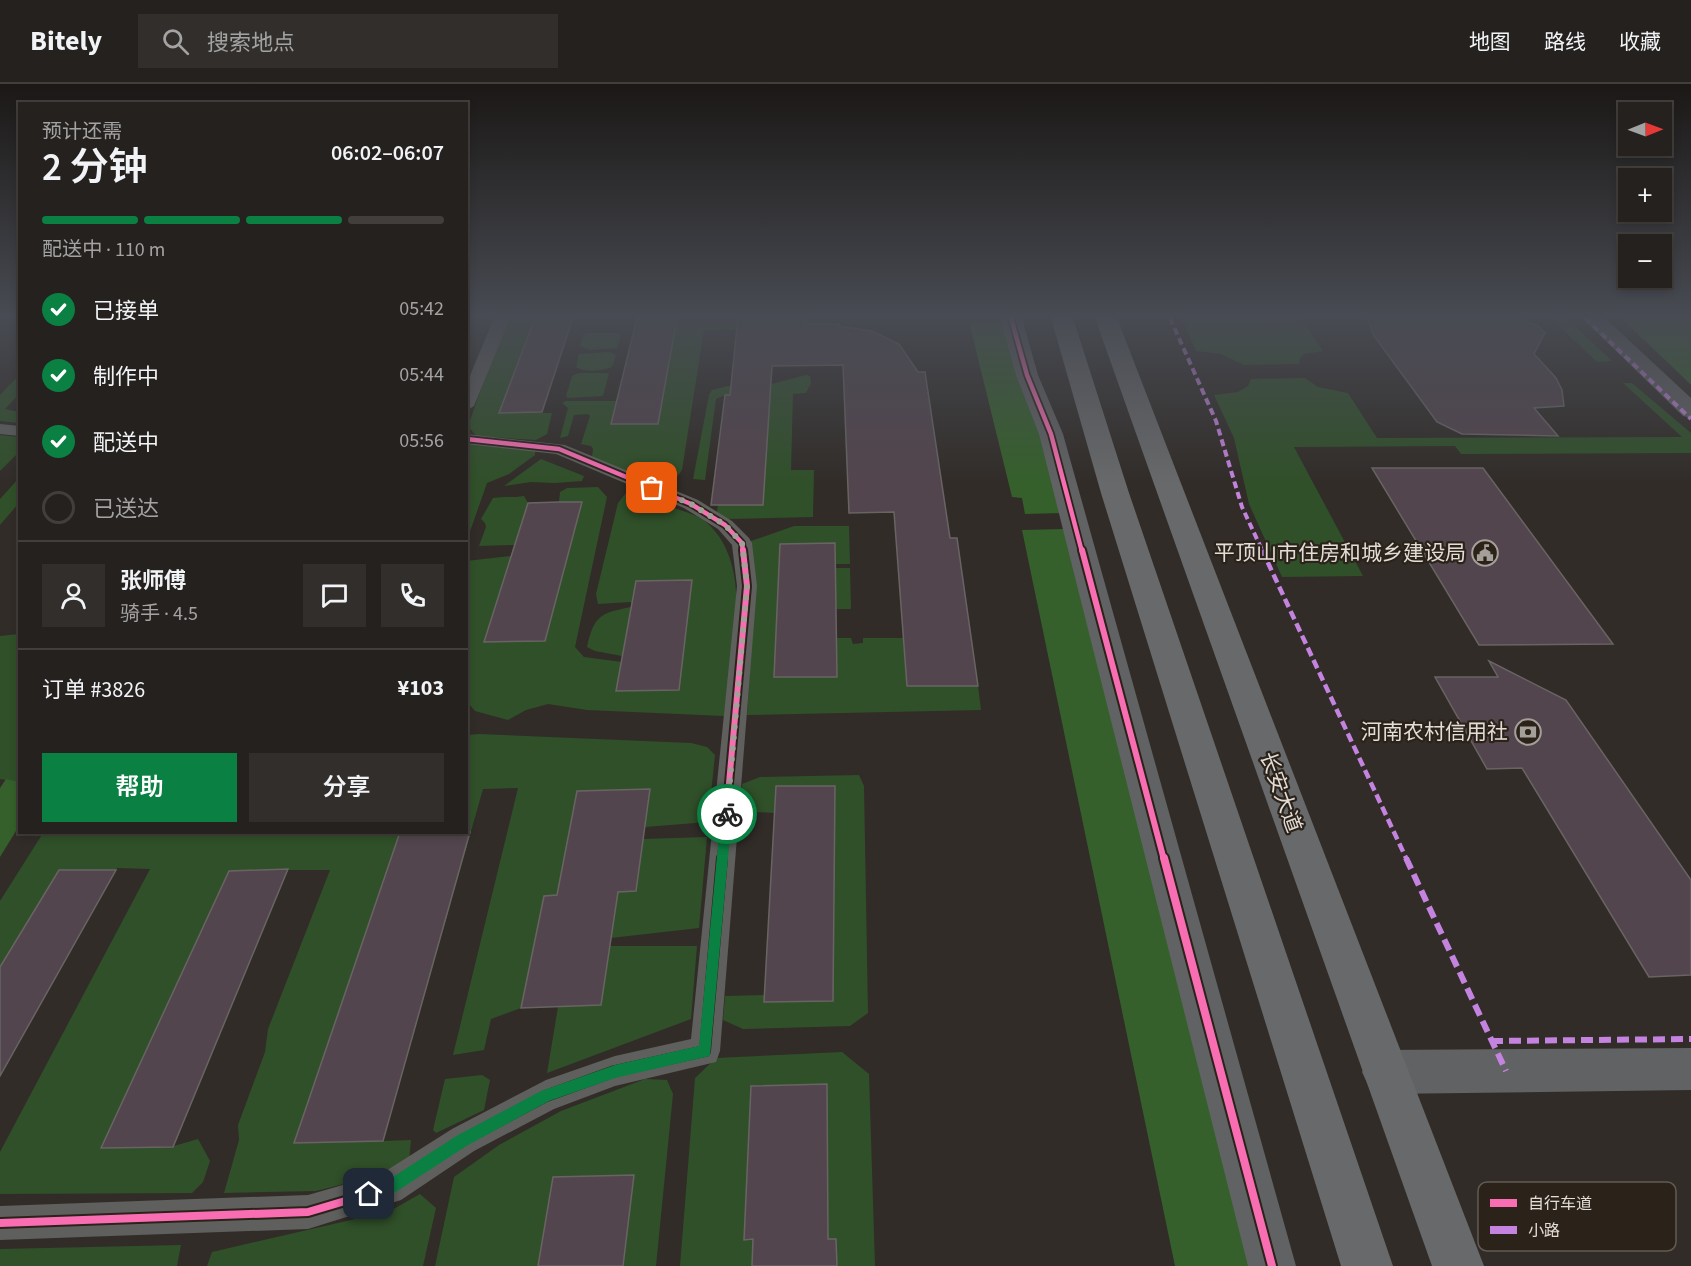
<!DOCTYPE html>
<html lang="zh">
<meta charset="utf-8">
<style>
:root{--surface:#25211e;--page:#312e2b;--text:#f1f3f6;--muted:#a3a3a4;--line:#423e3c;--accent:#0b8043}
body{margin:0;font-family:"Source Sans 3","Noto Sans SC",sans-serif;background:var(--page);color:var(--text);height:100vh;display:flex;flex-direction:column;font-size:22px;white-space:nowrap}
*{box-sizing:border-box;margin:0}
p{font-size:20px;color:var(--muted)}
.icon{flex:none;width:33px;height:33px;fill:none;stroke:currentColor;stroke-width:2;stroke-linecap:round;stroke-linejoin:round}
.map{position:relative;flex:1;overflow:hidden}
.drawer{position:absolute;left:18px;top:18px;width:450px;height:732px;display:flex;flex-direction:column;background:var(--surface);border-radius:0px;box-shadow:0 3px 9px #0003,0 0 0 2px var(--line)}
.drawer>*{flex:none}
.needle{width:39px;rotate:89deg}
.controls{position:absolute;left:1618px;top:18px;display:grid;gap:12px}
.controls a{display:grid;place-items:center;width:54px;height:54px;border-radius:0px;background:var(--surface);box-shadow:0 3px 9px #0003,0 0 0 2px var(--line);font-size:30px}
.pin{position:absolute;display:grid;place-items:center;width:51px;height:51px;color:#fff;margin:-26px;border-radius:12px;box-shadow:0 3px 9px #0006}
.courier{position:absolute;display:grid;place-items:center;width:60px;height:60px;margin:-30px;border:4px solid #0b8043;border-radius:50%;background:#fff;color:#222;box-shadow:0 2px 8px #0007}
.summary em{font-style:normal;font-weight:600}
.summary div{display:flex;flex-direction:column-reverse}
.summary{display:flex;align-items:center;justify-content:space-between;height:102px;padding:0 24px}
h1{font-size:39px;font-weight:600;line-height:45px}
.bar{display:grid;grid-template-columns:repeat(4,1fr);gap:9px 6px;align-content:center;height:72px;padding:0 24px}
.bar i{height:8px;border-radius:4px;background:var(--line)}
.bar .on{background:var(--accent)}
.bar p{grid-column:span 4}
.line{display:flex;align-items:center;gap:15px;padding:0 24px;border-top:2px solid var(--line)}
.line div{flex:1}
.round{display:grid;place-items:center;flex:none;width:63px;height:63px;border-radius:0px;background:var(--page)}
ol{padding:0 24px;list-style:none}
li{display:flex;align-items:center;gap:18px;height:66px}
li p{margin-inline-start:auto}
li .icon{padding:6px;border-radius:50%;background:var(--accent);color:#fff;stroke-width:4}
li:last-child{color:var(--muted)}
li i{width:33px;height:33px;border:3px solid var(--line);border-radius:50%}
.button{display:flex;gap:12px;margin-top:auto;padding:12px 24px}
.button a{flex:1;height:69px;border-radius:0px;background:var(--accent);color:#fff;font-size:24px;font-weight:600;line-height:69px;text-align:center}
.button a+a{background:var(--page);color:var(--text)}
header{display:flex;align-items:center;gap:36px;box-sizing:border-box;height:84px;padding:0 30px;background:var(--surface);border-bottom:2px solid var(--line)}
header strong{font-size:28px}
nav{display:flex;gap:33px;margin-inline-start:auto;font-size:21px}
.search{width:420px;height:54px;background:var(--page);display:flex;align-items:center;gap:15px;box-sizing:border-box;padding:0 21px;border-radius:0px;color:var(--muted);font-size:22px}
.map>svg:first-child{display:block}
</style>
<header>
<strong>Bitely</strong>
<div class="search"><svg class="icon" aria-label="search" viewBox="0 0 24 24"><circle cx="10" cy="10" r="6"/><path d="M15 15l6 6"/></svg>搜索地点</div>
<nav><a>地图</a><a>路线</a><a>收藏</a></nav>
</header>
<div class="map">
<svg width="1691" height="1182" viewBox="0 0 1691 1182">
<rect width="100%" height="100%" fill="#312c28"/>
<g fill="#305029">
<path d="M513,234H535L500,329H552L547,350L536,356L476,352L468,342L504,240Z"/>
<path d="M1188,234H1301L1323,267L1304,270L1300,274L1299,280L1244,281L1221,270L1196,267L1183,237Z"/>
<path d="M1551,234H1566L1612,277L1597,278Z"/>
<path d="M676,240H737V245L704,246L682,386C679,390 676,395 672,397C652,403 612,381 592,373L593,365L591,362L581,360L590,332L588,330L574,331L568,352L560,354L568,324L562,319L566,317H617L612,340H658Z"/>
<path d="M588,249H615L621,251L617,264L590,266L580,262L583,251Z"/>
<path d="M609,268L616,271L612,283C602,287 586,289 576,283L579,270Z"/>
<path d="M579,289H609L603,312L568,314L566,312L572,292Z"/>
<path d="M19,291V310L5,325L19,328V339L0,337V311Z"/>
<path d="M806,291L810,292L811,299L806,309L793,310L791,386H814L813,433L727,435L717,428L718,421H763L770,311H725L716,315L705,396L693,395L709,311L712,306L727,302L768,301Z"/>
<path d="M1305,294L1318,303L1348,309L1377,354L1682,353L1623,299H1632L1691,349V369L1461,370L1455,362L1294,363L1363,492L1282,493L1249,420L1234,354L1214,311L1238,308L1248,302L1251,295Z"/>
<path d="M0,351L19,353L20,367L0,387Z"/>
<path d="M467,360L535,367V371L509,390L487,399L467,456Z"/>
<path d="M541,375L584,392L582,397L555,399L531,398L504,402Z"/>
<path d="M19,394V419L0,441V415Z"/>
<path d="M598,403L607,413L575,563L584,573L622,578V572L595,567L587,563C594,531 601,529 631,523V518L598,520L596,510L618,419L630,404C645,409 658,417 672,423C681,427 694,430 702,435C758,476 731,575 724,632L587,626L548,620L526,626L508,636L475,627L467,618L466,477L511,472L514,461L479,462L486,443L485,439L481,435L493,414C504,412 513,414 524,412L528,419L559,418L560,408L567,404Z"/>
<path d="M794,442H849L850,480H835L780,460L775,593H836V554H851L853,560L863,559V554H903L907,602H978L981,626L747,631L755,499L749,463L751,457Z"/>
<path d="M835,484H850L851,525H836Z"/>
<path d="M19,550V698L0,695V552Z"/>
<path d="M480,650L691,659L707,663L715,671L708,738L645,743L643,755L707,753L699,844L611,854L610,862H697L691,935L547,989L558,923L521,924L491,935L484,966L453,971L518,704L483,705L383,1057L411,1056L409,1077L372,1093L316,1107L224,1109L239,1056L238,1041L265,968L268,945L330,786H288L174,1062L198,1055L210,1077L203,1098L192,1109L0,1110V1068L150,785L117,784L0,992V817L43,749L466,748L467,651Z"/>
<path d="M859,691L864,702L868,929L850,942L743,945L723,936L725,912L765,911L775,729L738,727L742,700L760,693Z"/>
<path d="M842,968L869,990L875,1182H837L836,1155H828L827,1000L751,1002L744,1155H753L752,1182H680L695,994L716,974Z"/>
<path d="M482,991L490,996L484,1026L436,1049L433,1046L445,995Z"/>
<path d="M645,995L667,996L673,1010L656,1182H623L634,1092L538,1182H435L454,1093L499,1061L561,1027Z"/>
<path d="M420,1110L436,1124L423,1182H207L212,1168L390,1127Z"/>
<path d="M181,1161L177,1182H0V1165Z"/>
</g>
<g fill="#35602b">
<path d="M1621,234H1691V301L1682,292Z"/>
<path d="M969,238H1003L1041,351L1062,429L1025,430L1022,414L1012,413Z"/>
<path d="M1064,445L1252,1182H1175L1022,446Z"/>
<path d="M6,695L19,698V742L0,773V704Z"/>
</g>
<g fill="#53454d" stroke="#696464" stroke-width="1.5">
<path d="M535,234H573L542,328L499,329Z"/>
<path d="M637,234H677L658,340H611Z"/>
<path d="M738,234H806V240H839V242L872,247L899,260L918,288H925L950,454H957L978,602H907L894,428L849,429L843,281L772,282L763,421H711L725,311H730Z"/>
<path d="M1367,234H1514L1538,242L1545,249L1534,270L1556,294L1562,306L1564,322L1534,324L1558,352L1462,350L1437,338L1374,252Z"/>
<path d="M1372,384H1483L1613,560L1479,561Z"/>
<path d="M559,418H582L545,557L484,558L528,419Z"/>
<path d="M835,459L837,593H774L780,460Z"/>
<path d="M692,496L679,606L616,607L636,497Z"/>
<path d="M1489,577L1566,616L1691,796V891L1649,893L1522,684L1487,685L1435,593H1498Z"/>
<path d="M776,702H835L833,917L764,918Z"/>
<path d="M650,705L636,807L618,808L601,921L521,924L544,812L557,811L577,707Z"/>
<path d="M400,748H470L383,1057L294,1059Z"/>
<path d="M288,785L173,1063L101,1064L229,787Z"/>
<path d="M59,786H116L0,992V883Z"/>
<path d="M827,1000L828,1155H836L837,1182H752L753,1155L744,1156L751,1002Z"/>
<path d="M634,1091L623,1182H538L553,1093Z"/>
</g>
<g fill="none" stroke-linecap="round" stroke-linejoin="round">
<g fill="#5f5f5e" fill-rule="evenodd">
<path d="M494,234H510L474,322L466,327V301Z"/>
<path d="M0,340L20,342V352L0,350Z"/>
<path d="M466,350L565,361L698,416L732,437L749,454L752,459L757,502L720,967L716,978L615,1002L554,1025L474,1067L401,1116L308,1145L0,1156V1122L308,1111L381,1090L452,1045L546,996L615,972L691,955L737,502L732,461L718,445L684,424L556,370L466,360Z"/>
</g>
<g fill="#616263" fill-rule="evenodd">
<path d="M1000,234H1022L1038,291L1063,350L1296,1182H1248L1039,350L1016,291Z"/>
<path d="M1582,234H1605L1691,314V334L1683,332Z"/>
<path d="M1691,964V1006L1384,1010L1369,1003L1362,988L1369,973L1384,966Z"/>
</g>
<g fill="#68696a" fill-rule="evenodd">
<path d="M1051,234H1073L1129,409L1393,1182H1341L1101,409Z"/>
<path d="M1095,234H1117L1484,1182H1432Z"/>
</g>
<g stroke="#c483df" stroke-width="4" stroke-dasharray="7 4" stroke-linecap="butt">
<path d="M1170,234L1216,337L1242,423L1263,468"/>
<path d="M1585,234L1691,335"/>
</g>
<path stroke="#c483df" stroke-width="4.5" stroke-dasharray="9 4.5" stroke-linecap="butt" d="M1262,466L1407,776"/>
<g stroke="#c483df" stroke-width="6" stroke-dasharray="12 6" stroke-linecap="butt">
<path d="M1406,774L1506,987"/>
<path d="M1491,957L1691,955"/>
</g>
<g stroke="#2b231a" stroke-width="8">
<g id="cycleway-far2">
<path d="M1011,234L1027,291L1051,350L1082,468"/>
<path d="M466,355L559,365L691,420L725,441L742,459L743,468"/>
</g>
</g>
<g stroke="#2b231a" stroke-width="10">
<g id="cycleway-far1">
<path d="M1082,466L1164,776"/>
<path d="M722,776L747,502L743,466"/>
</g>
</g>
<g stroke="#2b231a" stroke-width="12">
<g id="cycleway">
<path d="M1164,774L1272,1182"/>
<path d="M0,1139L308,1128L389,1104L463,1056L546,1012L615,987L705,967L722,774"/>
</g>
</g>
<use href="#cycleway-far2" stroke="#f96db3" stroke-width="4.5"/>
<use href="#cycleway-far1" stroke="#f96db3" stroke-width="6"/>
<use href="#cycleway" stroke="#f96db3" stroke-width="8"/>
</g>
<linearGradient id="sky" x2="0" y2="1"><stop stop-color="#1b1816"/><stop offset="0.58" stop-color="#484b53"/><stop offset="1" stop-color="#484b53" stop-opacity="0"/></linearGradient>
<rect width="1691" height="400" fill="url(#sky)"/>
<path fill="#0b8043" d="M727,725L732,730L710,972L615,994L549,1017L468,1061L394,1109L369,1118L363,1115L361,1110L363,1105L385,1098L458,1051L541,1007L615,981L699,962L721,730Z"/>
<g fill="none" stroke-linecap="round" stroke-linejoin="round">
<path stroke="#a59f9a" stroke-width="6" stroke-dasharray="0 10.8" d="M652,404L691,420L725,441L742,459L747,502L727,730"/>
</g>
<defs>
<g id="civic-ring" transform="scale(1.35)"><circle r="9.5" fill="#2b231a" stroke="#a59f9a" stroke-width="1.5"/><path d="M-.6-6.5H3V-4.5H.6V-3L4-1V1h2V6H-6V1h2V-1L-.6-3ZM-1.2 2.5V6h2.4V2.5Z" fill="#a59f9a"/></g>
<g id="bank-ring" transform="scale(1.35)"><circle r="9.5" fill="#2b231a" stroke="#a59f9a" stroke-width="1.5"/><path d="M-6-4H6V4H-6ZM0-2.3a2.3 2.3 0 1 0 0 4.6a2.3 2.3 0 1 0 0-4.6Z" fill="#a59f9a"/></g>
</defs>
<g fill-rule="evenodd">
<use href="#civic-ring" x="1485" y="469"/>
<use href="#bank-ring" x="1528" y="648"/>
</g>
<g text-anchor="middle" stroke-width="4.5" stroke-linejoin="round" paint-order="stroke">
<g font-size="21" fill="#e3ddd8" stroke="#2b231a" text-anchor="end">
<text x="1466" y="476">平顶山市住房和城乡建设局</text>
<text x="1508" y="655">河南农村信用社</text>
</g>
<g font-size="21" fill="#e3ddd8" stroke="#2b231a">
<text transform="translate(1281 708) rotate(70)" y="7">长安大道</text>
</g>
</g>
<rect x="1478" y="1098" width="198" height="69" rx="9" fill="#2b231a" stroke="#625b53" stroke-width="1.5"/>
<rect x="1490" y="1115" width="27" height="8" fill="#f96db3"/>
<rect x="1490" y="1142" width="27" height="8" fill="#c483df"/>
<g font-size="16" fill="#e3ddd8">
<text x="1528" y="1125">自行车道</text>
<text x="1528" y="1152">小路</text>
</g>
</svg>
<div class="controls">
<a><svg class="needle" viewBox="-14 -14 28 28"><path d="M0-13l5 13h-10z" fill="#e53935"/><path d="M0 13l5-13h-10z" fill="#a3a3a4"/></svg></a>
<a>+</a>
<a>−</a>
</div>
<div class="pin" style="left:652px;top:404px;background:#ea580c"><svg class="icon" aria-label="bag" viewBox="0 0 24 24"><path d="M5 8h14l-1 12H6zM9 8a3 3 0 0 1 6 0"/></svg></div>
<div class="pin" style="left:369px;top:1110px;background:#1f2937"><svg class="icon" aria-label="home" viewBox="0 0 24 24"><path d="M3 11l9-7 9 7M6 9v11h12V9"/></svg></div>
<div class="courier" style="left:727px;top:730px"><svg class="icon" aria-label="bike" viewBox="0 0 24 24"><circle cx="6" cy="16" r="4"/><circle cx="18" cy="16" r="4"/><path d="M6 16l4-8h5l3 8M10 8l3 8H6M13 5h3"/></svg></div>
<section class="drawer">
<div class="summary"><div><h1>2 分钟</h1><p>预计还需</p></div><em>06:02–06:07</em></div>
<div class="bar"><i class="on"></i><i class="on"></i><i class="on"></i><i></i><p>配送中 · 110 m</p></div>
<ol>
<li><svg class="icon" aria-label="check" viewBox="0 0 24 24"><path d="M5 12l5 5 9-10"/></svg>已接单<p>05:42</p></li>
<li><svg class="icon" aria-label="check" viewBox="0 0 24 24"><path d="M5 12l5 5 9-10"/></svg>制作中<p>05:44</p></li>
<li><svg class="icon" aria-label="check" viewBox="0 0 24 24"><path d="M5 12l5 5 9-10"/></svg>配送中<p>05:56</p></li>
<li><i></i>已送达</li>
</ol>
<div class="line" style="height:108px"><a class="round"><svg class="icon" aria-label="person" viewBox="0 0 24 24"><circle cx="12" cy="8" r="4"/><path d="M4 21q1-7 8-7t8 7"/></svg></a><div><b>张师傅</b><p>骑手 · 4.5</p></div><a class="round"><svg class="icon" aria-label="chat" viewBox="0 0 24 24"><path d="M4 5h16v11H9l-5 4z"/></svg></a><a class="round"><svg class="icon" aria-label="phone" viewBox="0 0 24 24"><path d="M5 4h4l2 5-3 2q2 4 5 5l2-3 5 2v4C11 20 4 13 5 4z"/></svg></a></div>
<div class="line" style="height:78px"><div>订单 #3826</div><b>¥103</b></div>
<div class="button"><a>帮助</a><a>分享</a></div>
</section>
</div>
